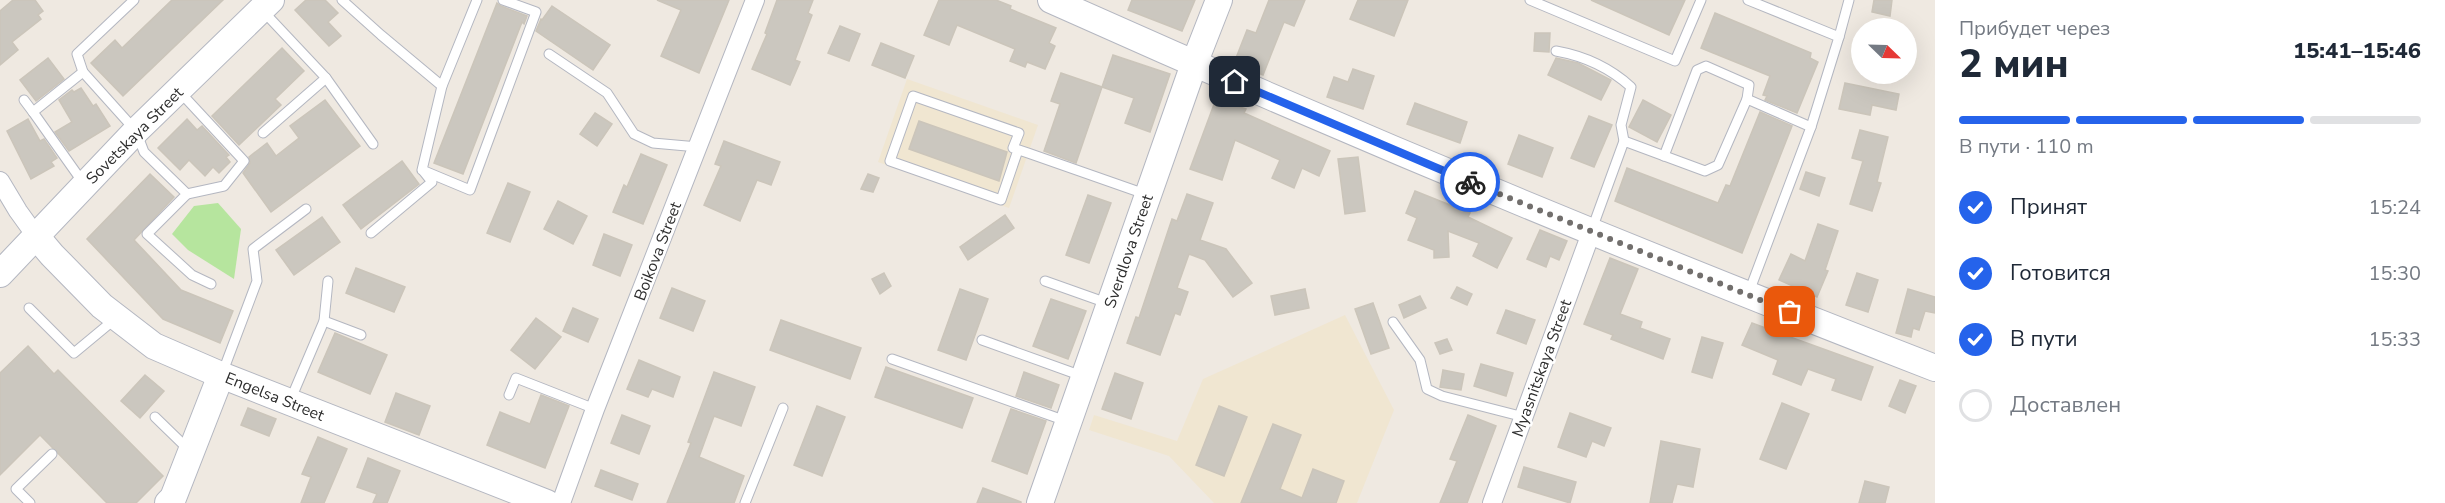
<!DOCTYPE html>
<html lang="ru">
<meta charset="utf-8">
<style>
:root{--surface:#fff;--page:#f6f6f7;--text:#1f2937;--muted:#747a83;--line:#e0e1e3;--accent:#2563eb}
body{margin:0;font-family:"Nunito Sans",sans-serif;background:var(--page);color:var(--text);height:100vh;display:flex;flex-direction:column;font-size:22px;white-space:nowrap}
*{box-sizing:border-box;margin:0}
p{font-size:20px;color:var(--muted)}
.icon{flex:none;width:33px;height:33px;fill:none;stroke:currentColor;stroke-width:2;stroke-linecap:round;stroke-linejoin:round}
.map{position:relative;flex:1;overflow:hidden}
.side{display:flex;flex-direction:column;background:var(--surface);width:510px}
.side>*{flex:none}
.needle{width:39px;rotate:113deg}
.tools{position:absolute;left:1851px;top:18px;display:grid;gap:12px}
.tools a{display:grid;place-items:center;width:66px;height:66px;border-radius:50%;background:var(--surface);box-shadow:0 6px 24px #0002;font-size:30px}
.pin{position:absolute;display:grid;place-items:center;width:51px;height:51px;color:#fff;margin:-26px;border-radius:12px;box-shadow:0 3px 9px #0006}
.courier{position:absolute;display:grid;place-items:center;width:60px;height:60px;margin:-30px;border:4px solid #2563eb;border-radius:50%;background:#fff;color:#222;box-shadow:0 2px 8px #0007}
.head em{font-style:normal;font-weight:800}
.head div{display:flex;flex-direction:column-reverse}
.head{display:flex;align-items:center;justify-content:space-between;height:102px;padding:0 24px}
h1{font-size:39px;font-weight:800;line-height:45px}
.bar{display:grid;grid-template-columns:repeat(4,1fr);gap:9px 6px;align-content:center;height:72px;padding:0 24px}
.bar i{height:8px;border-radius:4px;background:var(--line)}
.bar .active{background:var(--accent)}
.bar p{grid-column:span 4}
ol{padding:0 24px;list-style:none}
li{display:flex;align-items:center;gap:18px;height:66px}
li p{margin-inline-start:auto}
li .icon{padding:6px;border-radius:50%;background:var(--accent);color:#fff;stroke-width:4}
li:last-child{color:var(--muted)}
li i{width:33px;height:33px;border:3px solid var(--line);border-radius:50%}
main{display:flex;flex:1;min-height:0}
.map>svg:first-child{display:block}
</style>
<main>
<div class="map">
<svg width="1935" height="503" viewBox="0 0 1935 503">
<rect width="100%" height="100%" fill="#efe9e1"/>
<g fill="#f0e6d1">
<path d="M907,79L1038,125L1009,208L878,162Z"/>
<path d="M1345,315L1394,410L1357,503H1214L1169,456L1089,430L1094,415L1177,441L1203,379Z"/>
</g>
<path fill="#b6e59e" d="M218,203L241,229L234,279L188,250L172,234L194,206Z"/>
<g fill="#cbc7bf" stroke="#cbc5ba" stroke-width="1.5">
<path d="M13,0H35L43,11L38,15L41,19L12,42L18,50L0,65V11Z"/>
<path d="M172,0H223L123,96L91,63L115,40L122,48Z"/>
<path d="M306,0H325L338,13L328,22L341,36L329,46L295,10Z"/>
<path d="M657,0H729L699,73L661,56L681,10Z"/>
<path d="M777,0H813L808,13L812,15L795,60L800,62L790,85L752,69L767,34L765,33Z"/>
<path d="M939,0H996L1011,6L1010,9L1056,28L1049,43L1055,46L1045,69L1027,62L1025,67L1010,61L1015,49L957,25L949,45L924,35Z"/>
<path d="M1132,0H1195L1182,31L1128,10Z"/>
<path d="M1269,0H1305L1294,26L1284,22L1263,75L1234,63L1247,30L1256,33Z"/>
<path d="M1358,0H1408L1394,36L1350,19Z"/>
<path d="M1591,0H1685L1669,35Z"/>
<path d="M1874,0H1892L1890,16L1872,12Z"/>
<path d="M497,3L501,6L527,16L524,24L522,22L463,174L434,163Z"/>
<path d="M552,6L610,45L593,70L536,31L541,19L542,20Z"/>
<path d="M1715,13L1811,53L1810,58L1818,62L1797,113L1765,100L1767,96L1763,95L1770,76L1701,48Z"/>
<path d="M840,26L860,34L849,61L828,53Z"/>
<path d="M1535,33H1550L1549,52L1534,51Z"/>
<path d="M881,43L914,56L905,78L872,65Z"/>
<path d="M282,48L304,71L275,99L281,105L239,145L212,116Z"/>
<path d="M1113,55L1170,74L1150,132L1125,123L1134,98L1102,87Z"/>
<path d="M48,58L64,79L36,101L20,80Z"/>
<path d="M1556,58L1578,63L1611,80L1601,100L1548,75Z"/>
<path d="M1353,69L1374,76L1363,109L1327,97L1334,77L1348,82Z"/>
<path d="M1061,73L1102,87L1076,163L1044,151L1060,104L1051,101Z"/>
<path d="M1845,83L1899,94L1896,110L1872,105L1870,115L1839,109Z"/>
<path d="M81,88L93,106L96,104L110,126L69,151L55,132L72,122L59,100L72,90L74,92Z"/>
<path d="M1216,99L1246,109L1244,113L1330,151L1319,176L1302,168L1294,188L1272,178L1280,160L1235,140L1222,180L1190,169Z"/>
<path d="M325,100L360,146L271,212L243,173L250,163L249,157L267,143L276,156L299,138L290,126Z"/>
<path d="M1643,100L1671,115L1657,142L1629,127Z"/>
<path d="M1415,103L1467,122L1460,143L1407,124Z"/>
<path d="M1760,112L1792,126L1742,253L1615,201L1627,168L1718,203L1726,185L1730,186Z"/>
<path d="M595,113L612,124L597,146L580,134Z"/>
<path d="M1589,116L1612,125L1594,167L1571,158Z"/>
<path d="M28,119L40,141L44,139L57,158L51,162L54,166L31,179L7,131Z"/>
<path d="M187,119L197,130L202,126L229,155L226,157L230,162L219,173L213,167L205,176L189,160L180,170L158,148Z"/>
<path d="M919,121L1007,152L999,181L909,149Z"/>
<path d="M1860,130L1888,137L1877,182L1881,183L1872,211L1850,204L1863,161L1852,158Z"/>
<path d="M1519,135L1553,148L1542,177L1508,164Z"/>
<path d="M724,141L780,162L771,185L757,180L740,221L704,205L721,166L715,164Z"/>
<path d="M641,154L667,165L643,224L613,212L624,185L627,187Z"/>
<path d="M1358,157L1365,211L1345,214L1338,159Z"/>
<path d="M402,161L419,184L361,229L343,205Z"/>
<path d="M1806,172L1825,178L1819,196L1800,189Z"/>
<path d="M150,174L174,197L134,240L181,290L233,311L220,343L163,319L87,239Z"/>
<path d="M868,174L879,178L873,192L861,189Z"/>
<path d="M508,183L530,192L510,242L487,233Z"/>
<path d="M1415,191L1470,213L1468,217L1512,238L1497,268L1473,256L1479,243L1448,231L1449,257L1434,258V250L1408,240L1417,218L1406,213Z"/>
<path d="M1187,194L1213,203L1200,240L1226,249L1252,283L1233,297L1205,260L1189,254L1177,288L1188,292L1180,315L1175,313L1160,355L1127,343L1136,317L1139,318L1172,219L1177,221Z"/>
<path d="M1088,195L1111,203L1089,263L1066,255Z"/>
<path d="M558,201L587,216L573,244L544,229Z"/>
<path d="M1005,215L1014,228L968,260L960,247Z"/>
<path d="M322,217L340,242L294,275L276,250Z"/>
<path d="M1818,224L1838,231L1825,270L1828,271L1817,297L1779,280L1791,254L1805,261Z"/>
<path d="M1540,230L1567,241L1559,260L1550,256L1546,267L1527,259Z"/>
<path d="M604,234L632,245L620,276L593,265Z"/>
<path d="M1610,258L1638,269L1620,314L1642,322L1640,328L1670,339L1663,359L1611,339L1613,335L1584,324Z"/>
<path d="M356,268L405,287L394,312L346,293Z"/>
<path d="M884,273L891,286L880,294L872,279Z"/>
<path d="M1857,273L1878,280L1868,312L1846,305Z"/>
<path d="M1457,287L1472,294L1467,305L1451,298Z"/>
<path d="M672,288L705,301L693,331L660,318Z"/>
<path d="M960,289L988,299L966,360L938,350Z"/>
<path d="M1305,289L1309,308L1275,315L1271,296Z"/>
<path d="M1908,289L1935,297V313L1925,311L1919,330L1913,328L1911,337L1896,333Z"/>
<path d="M1420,296L1426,308L1404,318L1399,305Z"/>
<path d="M1051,299L1086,311L1068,359L1033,346Z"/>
<path d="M1373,303L1389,348L1371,354L1355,309Z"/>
<path d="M573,308L598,319L588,342L563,331Z"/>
<path d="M1506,310L1535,320L1526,344L1497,333Z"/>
<path d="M536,318L561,337L535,369L511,350Z"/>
<path d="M781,320L861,348L850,379L770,350Z"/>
<path d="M1752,323L1873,367L1861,400L1832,390L1836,379L1808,369L1801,385L1773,374L1778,360L1742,345Z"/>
<path d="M335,333L387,355L370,394L318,372Z"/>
<path d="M1702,337L1723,343L1712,378L1692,372Z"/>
<path d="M1447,339L1452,350L1440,354L1435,343Z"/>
<path d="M28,346L54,374L58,370L163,476L136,503H107L40,435L0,475V373Z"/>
<path d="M639,360L680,377L673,397L652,389L648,397L627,389Z"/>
<path d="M1481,364L1513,373L1506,396L1474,386Z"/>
<path d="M886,367L973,398L962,428L875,397Z"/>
<path d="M1443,370L1464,374L1461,390L1440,387Z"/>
<path d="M714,372L755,387L741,426L714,416L699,457L744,476L734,503H667L691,443L688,442Z"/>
<path d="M1024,372L1059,385L1051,408L1016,396Z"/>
<path d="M1115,373L1143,383L1131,419L1102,409Z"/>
<path d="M145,375L164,391L140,418L121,401Z"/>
<path d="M1900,380L1916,386L1905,413L1889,406Z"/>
<path d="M396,393L430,406L419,435L385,422Z"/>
<path d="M541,395L569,406L545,468L487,445L500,412L530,424Z"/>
<path d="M1782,403L1809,414L1786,469L1760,459Z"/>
<path d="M817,406L845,417L822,476L794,465Z"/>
<path d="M1219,406L1247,417L1224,476L1196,465Z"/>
<path d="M248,408L276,419L269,436L241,425Z"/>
<path d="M1011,409L1046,421L1027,474L992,461Z"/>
<path d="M1570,413L1611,428L1604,446L1592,441L1586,457L1558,447Z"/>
<path d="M622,415L650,426L639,454L611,443Z"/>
<path d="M1468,415L1496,426L1467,503H1440L1457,461L1450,459Z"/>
<path d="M1273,424L1301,435L1280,489L1302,498L1313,469L1344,481L1336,503H1241Z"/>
<path d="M318,437L347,449L324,503H301L311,477L302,474Z"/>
<path d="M1661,441L1700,449L1693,487L1677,484L1672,503H1650Z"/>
<path d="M368,458L400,471L387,503H373L377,494L357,487Z"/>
<path d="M1524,467L1576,482L1570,503L1518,487Z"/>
<path d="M601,470L638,484L632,500L595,486Z"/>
<path d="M1865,481L1889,487L1885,503H1859Z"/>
<path d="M983,488L1021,502V503H977Z"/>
</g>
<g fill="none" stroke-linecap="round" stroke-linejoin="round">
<g stroke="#b4b7c1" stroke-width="11">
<g id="lane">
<path d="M134,0L77,54L83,72L136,131L144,152L187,194L147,234L192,275L211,284"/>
<path d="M342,0L381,35L442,86"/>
<path d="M477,0L442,86L422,170L470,190L536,12L503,0"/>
<path d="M1530,0L1675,61L1701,0"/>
<path d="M1748,0L1839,37L1811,127L1749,292"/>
<path d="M263,11L326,78L263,133"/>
<path d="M1839,37L1849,0"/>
<path d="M1556,51C1584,56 1609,67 1631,87L1621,125L1624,141"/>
<path d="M549,54L607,93L634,134L653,143L698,147"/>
<path d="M83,72L33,112L84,184"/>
<path d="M326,78L373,144"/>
<path d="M179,91L244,161L224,186L187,194"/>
<path d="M24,100L33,112"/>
<path d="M1018,150L1001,200L890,161L913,96L1019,133L1013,148L1028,153L1145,194"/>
<path d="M1664,156L1697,70L1706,66L1749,85L1747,99"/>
<path d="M1592,229L1624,141L1705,171L1718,165L1747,99L1811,127"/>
<path d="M371,233L432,182L424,172"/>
<path d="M1045,281L1107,303"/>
<path d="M29,308L74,353L115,319"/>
<path d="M324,321L361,335"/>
<path d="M1393,322L1420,360L1427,389L1442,396L1524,417"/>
<path d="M982,340L1082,376"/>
<path d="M892,359L1066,421"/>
<path d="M222,374L257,281L253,249L306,209"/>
<path d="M509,395L516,378L595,409"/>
<path d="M290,401L324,321L328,281"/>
<path d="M155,417L190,451"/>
<path d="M30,503L16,489L52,454"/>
<path d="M745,503L783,408"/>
</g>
</g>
<g stroke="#b4b7c1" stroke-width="20">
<g id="street">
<path d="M0,181L18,211L36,236"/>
<path d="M561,503L595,409L755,0"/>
<path d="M1492,503L1591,233"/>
</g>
</g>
<g stroke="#b4b7c1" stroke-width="28">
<g id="secondary">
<path d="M1051,0C1343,131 1637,253 1935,368"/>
<path d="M36,236L52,255L102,306L154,346L221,375L547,503"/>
<path d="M0,274L136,131L271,0"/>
<path d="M168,503L173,498L221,375"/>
<path d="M1040,503L1194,64L1219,0"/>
</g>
</g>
<use href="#lane" stroke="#fff" stroke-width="9"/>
<use href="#street" stroke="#fff" stroke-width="18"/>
<use href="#secondary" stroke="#fff" stroke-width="26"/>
</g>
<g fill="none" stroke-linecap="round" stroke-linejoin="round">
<path stroke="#726f6d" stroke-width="6" stroke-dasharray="0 10.8" d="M1470,182L1790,312"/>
<path stroke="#2563eb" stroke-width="8" d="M1235,82L1470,182"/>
</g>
<g text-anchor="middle" stroke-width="5" stroke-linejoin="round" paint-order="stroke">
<g font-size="16" fill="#2e2e2e" stroke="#fff">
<text transform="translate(134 135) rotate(-45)" y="6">Sovetskaya Street</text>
<text transform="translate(657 251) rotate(-69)" y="6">Boikova Street</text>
<text transform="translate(1128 251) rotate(-71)" y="6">Sverdlova Street</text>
<text transform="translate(1541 368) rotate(-70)" y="6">Myasnitskaya Street</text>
<text transform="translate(275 396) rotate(22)" y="6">Engelsa Street</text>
</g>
</g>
</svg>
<div class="tools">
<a><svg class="needle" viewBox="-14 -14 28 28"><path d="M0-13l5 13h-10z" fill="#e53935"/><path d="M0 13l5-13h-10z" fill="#747a83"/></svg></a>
</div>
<div class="pin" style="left:1790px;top:312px;background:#ea580c"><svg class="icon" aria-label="bag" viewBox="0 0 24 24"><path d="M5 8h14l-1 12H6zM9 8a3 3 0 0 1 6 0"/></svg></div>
<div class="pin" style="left:1235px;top:82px;background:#1f2937"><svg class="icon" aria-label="home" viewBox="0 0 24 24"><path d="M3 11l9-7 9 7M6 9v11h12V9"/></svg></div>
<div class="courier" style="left:1470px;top:182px"><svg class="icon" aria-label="bike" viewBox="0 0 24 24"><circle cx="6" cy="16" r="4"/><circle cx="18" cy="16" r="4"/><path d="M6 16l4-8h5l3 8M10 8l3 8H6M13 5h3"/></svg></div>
</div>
<section class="side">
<div class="head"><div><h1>2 мин</h1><p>Прибудет через</p></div><em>15:41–15:46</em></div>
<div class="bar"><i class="active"></i><i class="active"></i><i class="active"></i><i></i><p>В пути · 110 m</p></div>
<ol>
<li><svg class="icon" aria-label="check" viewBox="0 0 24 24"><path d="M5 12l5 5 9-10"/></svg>Принят<p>15:24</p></li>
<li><svg class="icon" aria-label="check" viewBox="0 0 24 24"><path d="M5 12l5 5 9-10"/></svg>Готовится<p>15:30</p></li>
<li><svg class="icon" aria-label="check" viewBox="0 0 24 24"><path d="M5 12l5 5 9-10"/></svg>В пути<p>15:33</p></li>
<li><i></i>Доставлен</li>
</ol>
</section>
</main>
